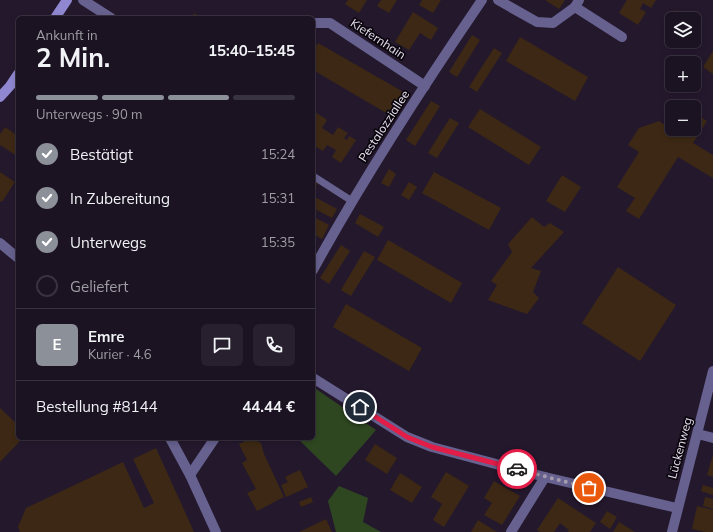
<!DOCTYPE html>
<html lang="de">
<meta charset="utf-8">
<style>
:root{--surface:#1b1222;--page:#28202f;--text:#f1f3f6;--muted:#a09ea5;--line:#393240;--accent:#8c9099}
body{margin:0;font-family:Mulish,sans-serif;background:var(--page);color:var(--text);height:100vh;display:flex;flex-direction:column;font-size:15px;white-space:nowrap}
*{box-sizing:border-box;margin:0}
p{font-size:13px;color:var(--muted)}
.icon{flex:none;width:22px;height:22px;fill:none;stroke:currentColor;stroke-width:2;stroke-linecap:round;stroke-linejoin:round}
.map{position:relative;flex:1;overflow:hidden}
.side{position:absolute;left:16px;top:16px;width:299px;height:424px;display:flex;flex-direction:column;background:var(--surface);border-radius:6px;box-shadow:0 2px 6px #0003,0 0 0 1px var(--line)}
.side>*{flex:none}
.controls{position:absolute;left:665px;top:12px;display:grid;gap:8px}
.controls a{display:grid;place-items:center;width:36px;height:36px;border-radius:6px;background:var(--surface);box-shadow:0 2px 6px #0003,0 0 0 1px var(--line);font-size:20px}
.pin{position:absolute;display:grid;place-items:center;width:34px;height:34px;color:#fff;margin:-17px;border:2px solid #fff;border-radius:50%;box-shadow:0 1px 4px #0007}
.courier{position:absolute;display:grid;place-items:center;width:40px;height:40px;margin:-20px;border:3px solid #e11d48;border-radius:50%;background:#fff;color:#222;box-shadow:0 1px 5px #0007}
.headline em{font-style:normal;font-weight:700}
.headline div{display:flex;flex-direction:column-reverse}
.headline{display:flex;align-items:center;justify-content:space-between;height:68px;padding:0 20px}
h1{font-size:26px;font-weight:700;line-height:30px}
.bar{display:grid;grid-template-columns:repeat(4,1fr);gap:6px 4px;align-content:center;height:48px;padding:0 20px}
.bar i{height:5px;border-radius:3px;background:var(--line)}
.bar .selected{background:var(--accent)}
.bar p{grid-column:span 4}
.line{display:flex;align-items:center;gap:10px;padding:0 20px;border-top:1px solid var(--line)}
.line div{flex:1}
.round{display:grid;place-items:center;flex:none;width:42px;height:42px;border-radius:6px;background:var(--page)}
ol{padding:0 20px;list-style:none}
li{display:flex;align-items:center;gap:12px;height:44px}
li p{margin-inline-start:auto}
li .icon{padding:4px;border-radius:50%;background:var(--accent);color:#fff;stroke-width:4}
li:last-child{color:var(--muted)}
li i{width:22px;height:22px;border:2px solid var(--line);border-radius:50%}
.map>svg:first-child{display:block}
</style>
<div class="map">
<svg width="713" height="532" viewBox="0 0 713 532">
<rect width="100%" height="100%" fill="#24182d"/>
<g fill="#2e4721">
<path d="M313,387L376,430L336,476L297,438H313Z"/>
<path d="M339,486L368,498L363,522L381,532H336L328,501Z"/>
</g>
<g fill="#3c2814">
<path d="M348,0H367L359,13L345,4Z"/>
<path d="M381,0H397L389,13L377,6Z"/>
<path d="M422,0H441L433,13L419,5Z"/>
<path d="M545,0H565L559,9Z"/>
<path d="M627,0H656L651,8L643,3L640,9L646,12L638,25L619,13Z"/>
<path d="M676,10L686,13L685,19H674Z"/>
<path d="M413,12L438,28L431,40L420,33L409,50L395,42Z"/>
<path d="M194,13L203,18H191Z"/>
<path d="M472,35L480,40L457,77L449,72Z"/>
<path d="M520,37L588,77L575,101L506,61Z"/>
<path d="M318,43L407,94L393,117L313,70V51Z"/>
<path d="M494,48L502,53L477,92L469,87Z"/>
<path d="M713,51V74L703,67Z"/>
<path d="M431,101L440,106L415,146L406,140Z"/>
<path d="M480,109L541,147L529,165L468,127Z"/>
<path d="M317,113L327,120L322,128L333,135L338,127L348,133L344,138L347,140L349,136L356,140L341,163L332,157L336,150L327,145L323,151L313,145V118Z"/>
<path d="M694,113L707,121L693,143L713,155V178L678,157L639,219L626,211L635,198L617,187L639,152L628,145L639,128L659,121L668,127L672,121V129H694Z"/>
<path d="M450,118L459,123L437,158L428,153Z"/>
<path d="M5,127L18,136V154L17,156L0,145V134Z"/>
<path d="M389,169L396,174L389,187L381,183Z"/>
<path d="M0,172L15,182L2,202L0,201Z"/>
<path d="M434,172L501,208L489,230L422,193Z"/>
<path d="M562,175L581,187L565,212L546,201Z"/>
<path d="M313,180L318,183L313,192Z"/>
<path d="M409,182L417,187L409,200L401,195Z"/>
<path d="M313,196L337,209L332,218L313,208Z"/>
<path d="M313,210L317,212L314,217L329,225L322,239L313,234Z"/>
<path d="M360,214L384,227L378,237L355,223Z"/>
<path d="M532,217L544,227L550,223L564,232L531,268L541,271L533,292L539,298L527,314L488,300L497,285L491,281L512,252L508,244Z"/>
<path d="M388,240L462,283L451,303L377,260Z"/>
<path d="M341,245L350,251L329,284L320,278Z"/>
<path d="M364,251L375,257L351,296L341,290Z"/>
<path d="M618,267L676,305L640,361L582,323Z"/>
<path d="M346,304L422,348L409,371L333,327Z"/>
<path d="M0,408L18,425V438H23L0,462Z"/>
<path d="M251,438L261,443L264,454L284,497L257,511L247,493L256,489L242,463L247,460L239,444Z"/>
<path d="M375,444L397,458L387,474L365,460Z"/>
<path d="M156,448L194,532H20L18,527L26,508L123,462L144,508L154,503L133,459Z"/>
<path d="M713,455V477L707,475Z"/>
<path d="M300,470L308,487L286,497L281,485L288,482L285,477Z"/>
<path d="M446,472L469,486L444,527L433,520L442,504L431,497Z"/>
<path d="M400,473L422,487L412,503L390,490Z"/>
<path d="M494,481L520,496L502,525L484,515L492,503L484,498Z"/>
<path d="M703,485L713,488V495L701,491Z"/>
<path d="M311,497L313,502L301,507L299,502Z"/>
<path d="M705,497L713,499V509L703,506Z"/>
<path d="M558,498L596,523L590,532H568L569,530L560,523L554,532H540L537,530Z"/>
<path d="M697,506L713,510V532H705L692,529Z"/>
<path d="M607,511L617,517L610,529L600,522Z"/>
<path d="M326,519L332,532H299Z"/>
<path d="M478,520L497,532H471Z"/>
<path d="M619,522L635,532H613Z"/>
</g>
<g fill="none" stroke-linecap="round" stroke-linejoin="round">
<path stroke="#66618e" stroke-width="7" d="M313,176L352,201"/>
<g stroke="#66618e" stroke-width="10">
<path d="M83,0L111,18"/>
<path d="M498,0L537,22L553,23L575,7L579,0"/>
<path d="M575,7L622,37"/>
<path d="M313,23H330L425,86"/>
<path d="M0,243L18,258"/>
<path d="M313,270C364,177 422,88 482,0"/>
<path d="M313,378L407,437L432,447L545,477L677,508"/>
<path d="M698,434L713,438"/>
<path d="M170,438L190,475L216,532"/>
<path d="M190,475L215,438"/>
<path d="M511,532L545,477"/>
<path d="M672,532L713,371"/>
</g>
<g stroke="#8f87d0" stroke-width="10">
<path d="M55,18L67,0"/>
<path d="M0,97L10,86L18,74"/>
</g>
</g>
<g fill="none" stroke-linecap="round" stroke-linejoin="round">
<path stroke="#a49bac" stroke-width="4" stroke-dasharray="0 7.2" d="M517,469L589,488"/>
<path stroke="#e11d48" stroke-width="5" d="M360,407L407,437L432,447L517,469"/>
</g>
<g text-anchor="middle" stroke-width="3.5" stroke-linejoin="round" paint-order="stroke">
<g font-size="12" fill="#e9e1f0" stroke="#0b060e">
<text transform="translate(378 39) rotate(33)" y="4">Kiefernhain</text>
<text transform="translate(384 126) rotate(-57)" y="4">Pestalozziallee</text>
<text transform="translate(680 448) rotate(-75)" y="4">Lückenweg</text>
</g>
</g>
</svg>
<div class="controls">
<a><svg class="icon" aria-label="layers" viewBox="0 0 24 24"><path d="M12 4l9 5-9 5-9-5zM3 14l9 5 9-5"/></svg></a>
<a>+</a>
<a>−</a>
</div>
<div class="pin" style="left:589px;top:488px;background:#ea580c"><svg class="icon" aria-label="bag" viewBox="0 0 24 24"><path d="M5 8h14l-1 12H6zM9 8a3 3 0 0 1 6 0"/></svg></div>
<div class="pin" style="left:360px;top:407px;background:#1f2937"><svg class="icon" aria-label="home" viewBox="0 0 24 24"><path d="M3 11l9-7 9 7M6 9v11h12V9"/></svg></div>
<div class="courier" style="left:517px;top:469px"><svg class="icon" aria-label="car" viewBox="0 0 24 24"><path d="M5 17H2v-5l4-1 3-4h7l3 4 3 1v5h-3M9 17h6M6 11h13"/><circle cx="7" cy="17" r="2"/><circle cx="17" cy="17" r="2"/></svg></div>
<section class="side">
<div class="headline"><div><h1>2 Min.</h1><p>Ankunft in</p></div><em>15:40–15:45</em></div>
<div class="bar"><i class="selected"></i><i class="selected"></i><i class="selected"></i><i></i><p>Unterwegs · 90 m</p></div>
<ol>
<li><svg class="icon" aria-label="check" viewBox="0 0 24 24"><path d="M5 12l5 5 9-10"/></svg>Bestätigt<p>15:24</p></li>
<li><svg class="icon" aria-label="check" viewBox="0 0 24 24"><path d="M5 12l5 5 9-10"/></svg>In Zubereitung<p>15:31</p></li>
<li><svg class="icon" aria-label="check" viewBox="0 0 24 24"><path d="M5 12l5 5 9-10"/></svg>Unterwegs<p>15:35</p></li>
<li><i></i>Geliefert</li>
</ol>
<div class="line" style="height:72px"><b class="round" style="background:var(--accent);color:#fff">E</b><div><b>Emre</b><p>Kurier · 4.6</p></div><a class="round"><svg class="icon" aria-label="chat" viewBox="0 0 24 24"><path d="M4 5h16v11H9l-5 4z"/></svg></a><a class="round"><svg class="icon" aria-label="phone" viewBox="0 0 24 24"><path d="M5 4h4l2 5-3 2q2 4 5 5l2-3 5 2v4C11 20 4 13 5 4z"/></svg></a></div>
<div class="line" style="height:52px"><div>Bestellung #8144</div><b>44.44 €</b></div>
</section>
</div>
